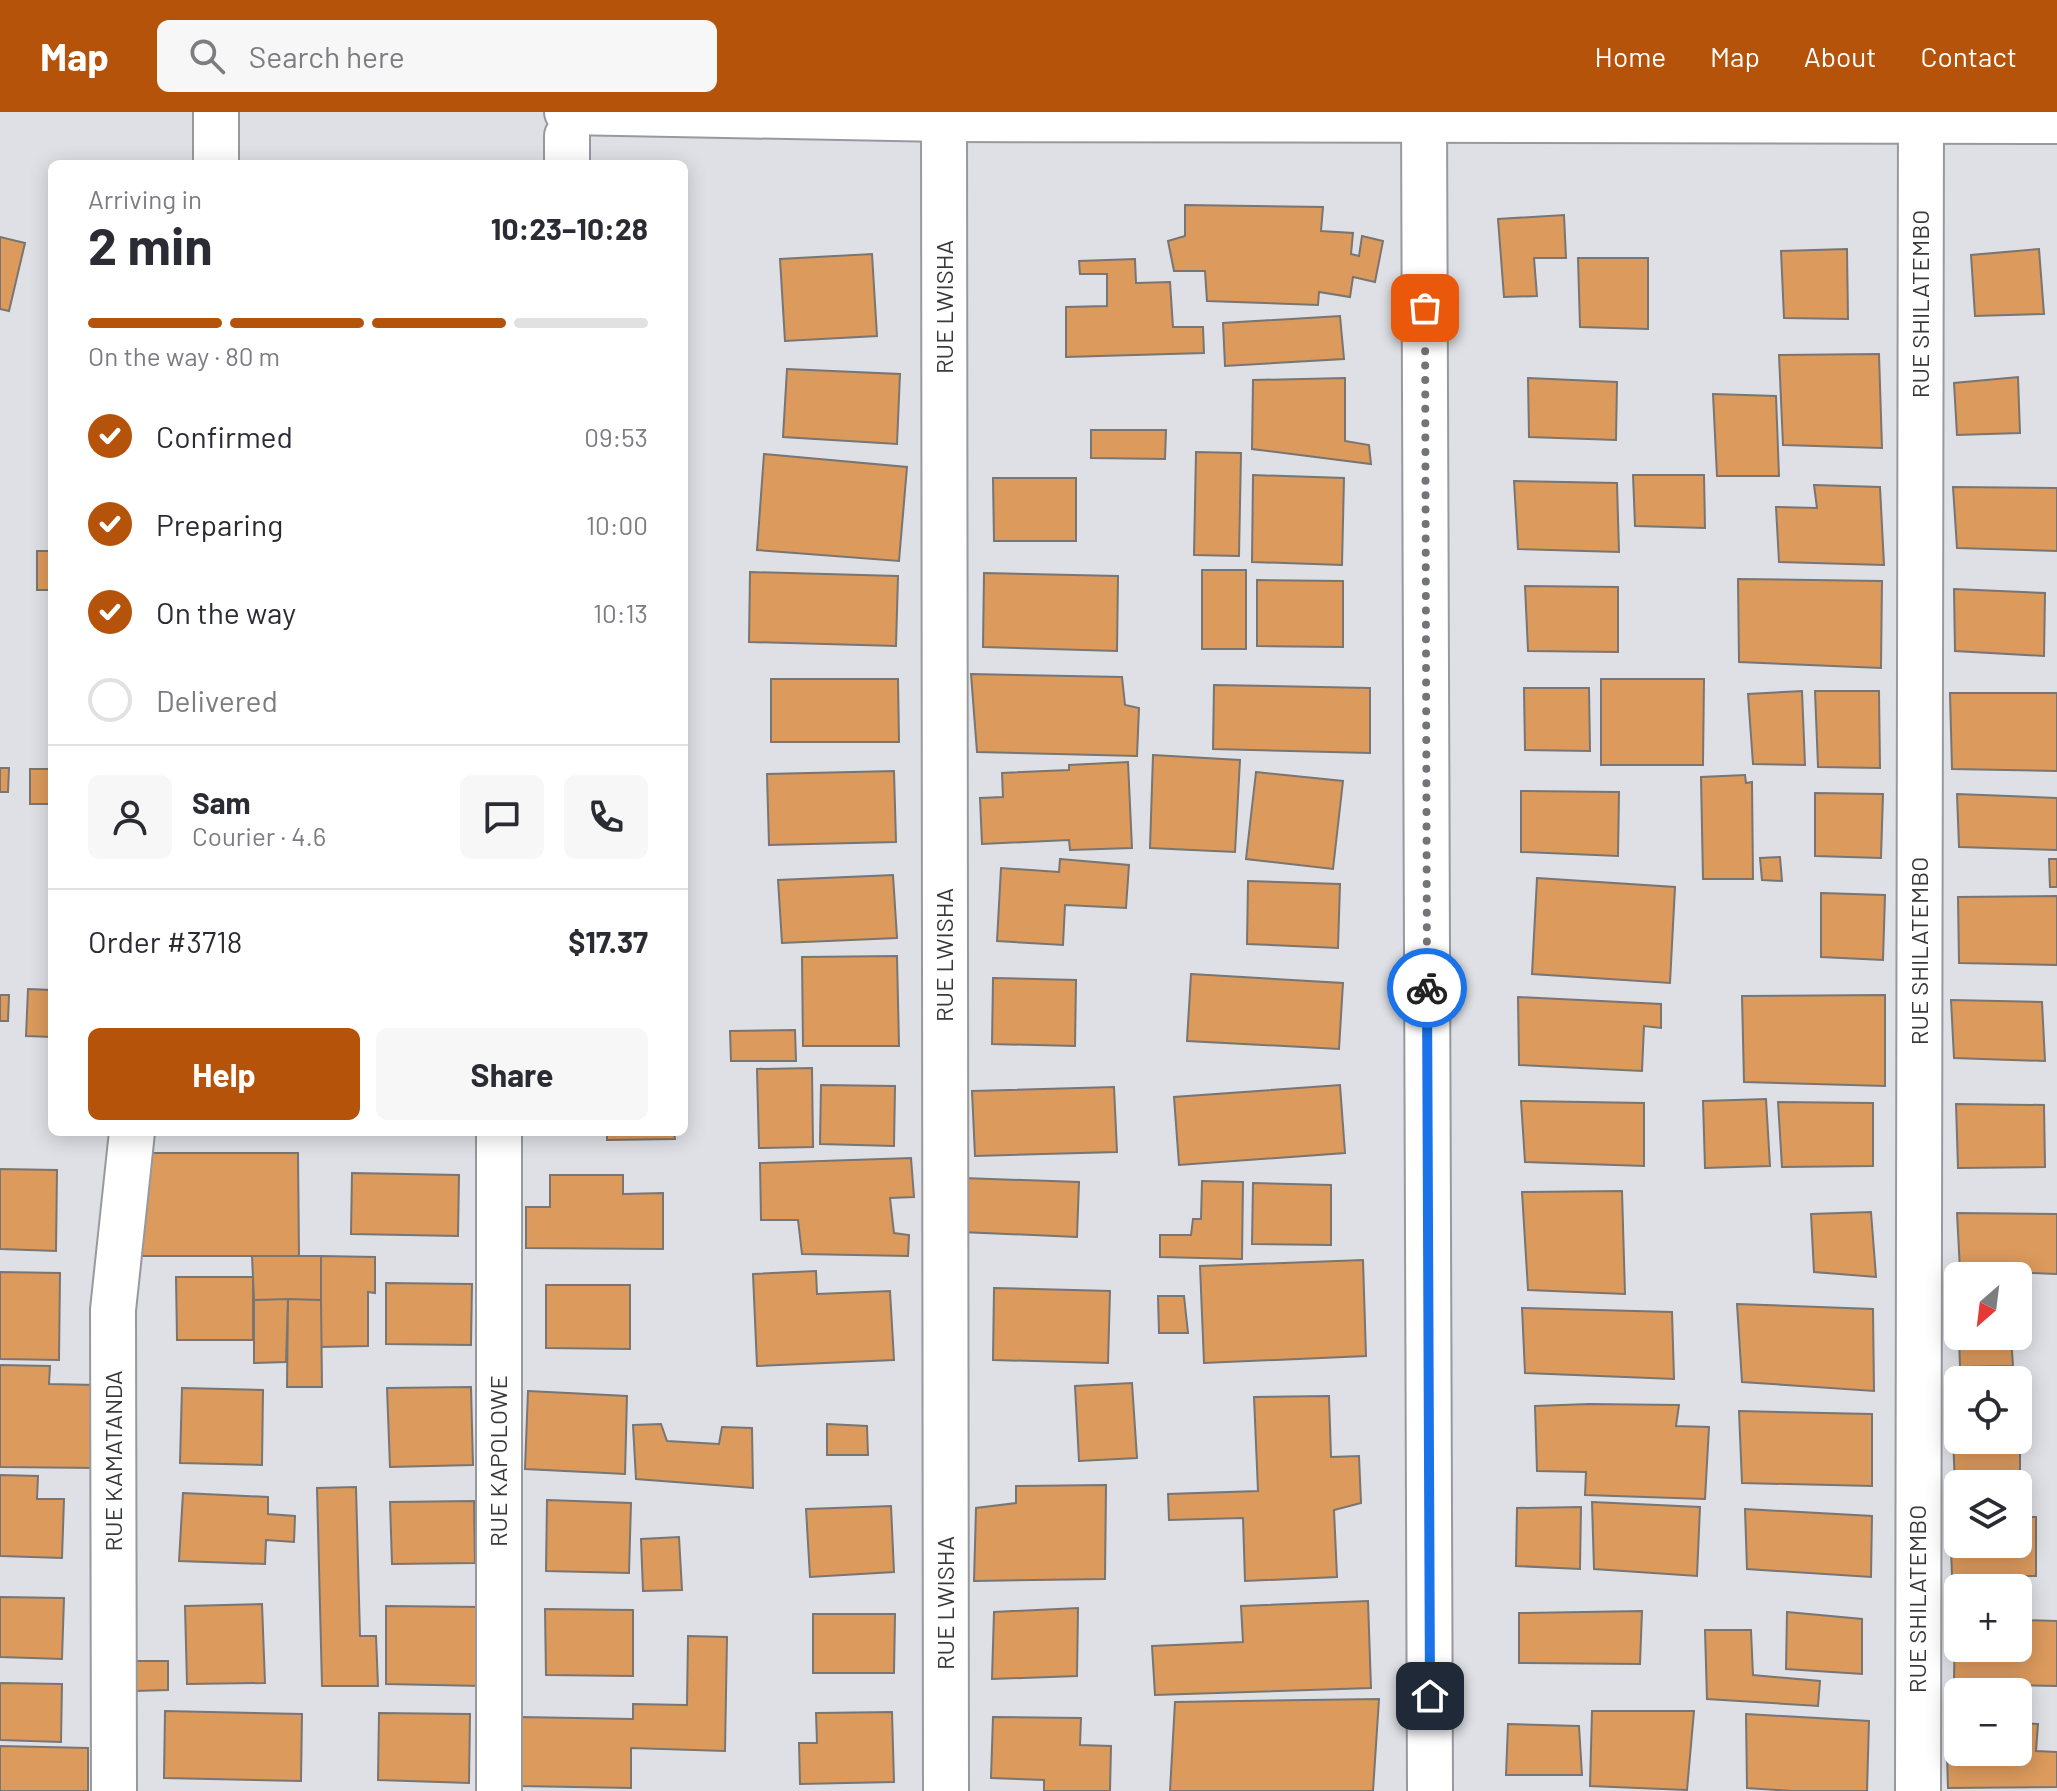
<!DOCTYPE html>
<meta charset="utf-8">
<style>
:root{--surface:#fff;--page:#f7f7f7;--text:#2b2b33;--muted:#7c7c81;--line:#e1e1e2;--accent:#b45309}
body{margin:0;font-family:Barlow,sans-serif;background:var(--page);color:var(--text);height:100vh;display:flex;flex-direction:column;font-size:30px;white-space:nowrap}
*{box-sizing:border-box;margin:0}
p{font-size:26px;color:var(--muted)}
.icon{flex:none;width:44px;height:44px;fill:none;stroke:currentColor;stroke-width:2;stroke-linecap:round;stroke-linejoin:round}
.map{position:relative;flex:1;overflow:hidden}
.side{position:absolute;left:48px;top:48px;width:640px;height:976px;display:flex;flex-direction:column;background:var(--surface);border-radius:12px;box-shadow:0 4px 20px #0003}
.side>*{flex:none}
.needle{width:52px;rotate:208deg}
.fabs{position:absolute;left:1944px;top:1150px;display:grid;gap:16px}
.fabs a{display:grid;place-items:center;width:88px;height:88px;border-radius:12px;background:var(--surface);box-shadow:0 4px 20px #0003;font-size:40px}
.pin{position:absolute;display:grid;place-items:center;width:68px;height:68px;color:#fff;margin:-34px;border-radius:16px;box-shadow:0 4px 12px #0006}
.courier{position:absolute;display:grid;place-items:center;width:80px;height:80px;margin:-40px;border:6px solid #1a73e8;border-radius:50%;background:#fff;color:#222;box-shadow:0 2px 10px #0007}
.overview em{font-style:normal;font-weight:700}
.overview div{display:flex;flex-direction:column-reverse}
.overview{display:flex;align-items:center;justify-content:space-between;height:136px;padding:0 40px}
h1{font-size:52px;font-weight:700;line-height:60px}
.bar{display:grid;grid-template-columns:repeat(4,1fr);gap:12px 8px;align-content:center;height:96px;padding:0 40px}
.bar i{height:10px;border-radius:6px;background:var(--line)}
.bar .on{background:var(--accent)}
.bar p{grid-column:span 4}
.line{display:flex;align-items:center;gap:20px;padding:0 40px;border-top:2px solid var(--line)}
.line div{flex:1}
.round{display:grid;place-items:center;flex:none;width:84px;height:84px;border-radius:12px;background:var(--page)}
ol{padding:0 40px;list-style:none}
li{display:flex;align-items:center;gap:24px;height:88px}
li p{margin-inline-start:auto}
li .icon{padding:8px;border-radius:50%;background:var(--accent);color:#fff;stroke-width:4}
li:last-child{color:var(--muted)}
li i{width:44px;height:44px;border:4px solid var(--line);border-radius:50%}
.action{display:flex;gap:16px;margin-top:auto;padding:16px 40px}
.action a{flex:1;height:92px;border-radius:12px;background:var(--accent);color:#fff;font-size:32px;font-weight:700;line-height:92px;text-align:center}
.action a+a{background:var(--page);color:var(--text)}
header{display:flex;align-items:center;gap:48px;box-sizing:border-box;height:112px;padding:0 40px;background:var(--accent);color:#fff}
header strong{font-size:38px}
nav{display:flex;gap:44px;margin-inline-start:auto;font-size:28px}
.search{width:560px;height:72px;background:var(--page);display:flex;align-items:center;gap:20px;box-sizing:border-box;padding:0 28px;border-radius:12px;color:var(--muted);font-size:30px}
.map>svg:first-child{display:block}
</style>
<header>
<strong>Map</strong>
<div class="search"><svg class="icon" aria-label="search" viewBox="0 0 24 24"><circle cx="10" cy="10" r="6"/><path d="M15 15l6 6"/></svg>Search here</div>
<nav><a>Home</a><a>Map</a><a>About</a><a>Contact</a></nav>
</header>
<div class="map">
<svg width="2057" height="1679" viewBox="0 0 2057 1679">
<rect width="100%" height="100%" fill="#dfe0e5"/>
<g fill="#dc9a5d" stroke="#787572" stroke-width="2">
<path d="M1185,93L1323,95L1321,119L1353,121L1351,142L1359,144L1362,124L1383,129L1375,170L1353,165L1350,185L1319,180L1318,193L1207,189L1205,159H1174L1168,129L1185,124Z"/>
<path d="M1564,103L1566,146H1534L1537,184L1504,185L1498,107Z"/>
<path d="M0,125L25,131L9,199L0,197Z"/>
<path d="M1847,137L1848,207L1784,206L1781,139Z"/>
<path d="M2039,137L2044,202L1975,204L1971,143Z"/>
<path d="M872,142L877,224L785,229L780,147Z"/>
<path d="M1578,146H1648V217L1580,215Z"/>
<path d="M1135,147L1136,171L1170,170L1173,215H1203L1204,241L1066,245V195L1107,194V162H1080L1079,149Z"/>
<path d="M1340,204L1344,247L1225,254L1223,211Z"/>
<path d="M1879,242L1882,336L1783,333L1779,243Z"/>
<path d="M787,257L900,262L897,332L783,325Z"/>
<path d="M2018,265L2020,321L1957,323L1954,271Z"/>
<path d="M1345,266V329L1369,333L1371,352L1252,337L1253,268Z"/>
<path d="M1528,266L1617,270L1616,328L1529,325Z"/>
<path d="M1713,282L1776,284L1779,364H1717Z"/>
<path d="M1091,318H1166L1165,347L1091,346Z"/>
<path d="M1196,340L1241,341L1239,444L1194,443Z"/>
<path d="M764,342L907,355L899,449L757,438Z"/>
<path d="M1253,363L1344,366L1342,453L1252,450Z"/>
<path d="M1633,363H1704L1705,416L1635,414Z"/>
<path d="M993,366H1076V429H994Z"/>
<path d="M1514,369L1617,371L1619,440L1518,437Z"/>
<path d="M1814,373L1880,375L1884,453L1779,450L1776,395L1817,396Z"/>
<path d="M1953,375L2057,376V439L1957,436Z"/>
<rect x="37" y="439" width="15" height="39"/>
<rect x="1202" y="458" width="44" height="79"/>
<path d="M750,460L898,464L896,534L749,530Z"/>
<path d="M984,461L1118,464L1117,539L983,535Z"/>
<path d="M1738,467L1882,469L1881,556L1739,550Z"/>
<path d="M1257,468L1343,469V535L1257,534Z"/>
<path d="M1525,474L1618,475V540L1528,539Z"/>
<path d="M1954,477L2045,481L2044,544L1955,539Z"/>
<path d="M971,562L1122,565L1125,593L1139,596L1137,644L977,640Z"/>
<path d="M771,567H898L899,630H771Z"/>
<path d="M1601,567H1704L1703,653H1601Z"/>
<path d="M1214,573L1370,576V641L1213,637Z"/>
<path d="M1524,576H1589L1590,639L1525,638Z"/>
<path d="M1802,579L1805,653L1753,652L1748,582Z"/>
<path d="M1815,579H1879L1880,656L1818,655Z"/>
<path d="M1950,581H2057V659L1952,657Z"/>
<path d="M1153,643L1240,648L1235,740L1150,736Z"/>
<path d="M1128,650L1132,736L1070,738L1069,728L982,732L980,686L1003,685L1002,661L1069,658V653Z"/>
<path d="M0,656H9L8,680H0Z"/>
<rect x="30" y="657" width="22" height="35"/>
<path d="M894,659L896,730L769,733L767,662Z"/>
<path d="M1256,660L1343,669L1333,757L1246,747Z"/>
<path d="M1745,663L1746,671L1752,670L1753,767H1703L1701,665Z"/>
<path d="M1521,679L1619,680L1618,744L1521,740Z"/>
<path d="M1815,681L1883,682L1881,746L1815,744Z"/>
<path d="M1957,682L2057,686V738L1959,735Z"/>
<path d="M1780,745L1782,769L1762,768L1760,746Z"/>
<path d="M1060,747L1129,753L1126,796L1065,793L1063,833L997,829L1001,756L1059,760Z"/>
<path d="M2049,747H2057V775H2050Z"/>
<path d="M893,763L897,826L782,831L778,768Z"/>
<path d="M1537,766L1675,775L1670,871L1532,862Z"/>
<path d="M1248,769L1340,772L1338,836L1247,832Z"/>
<path d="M1821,781L1885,783L1883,848L1821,845Z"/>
<path d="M2057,784V853L1959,851L1958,785Z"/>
<path d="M897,844L899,934H803L802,845Z"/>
<path d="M1191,862L1343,871L1339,937L1187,929Z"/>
<path d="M993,866L1076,868L1075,934L992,932Z"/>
<path d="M28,877L52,878V925L26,924Z"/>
<path d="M0,883H9L8,909H0Z"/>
<path d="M1885,883V974L1744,970L1742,884Z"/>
<path d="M1518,885L1661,892V916L1644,914L1642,959L1519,953Z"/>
<path d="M1951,888L2042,890L2045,949L1954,946Z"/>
<path d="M795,918L796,949H731L730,919Z"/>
<path d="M812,956L813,1035L759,1036L757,957Z"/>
<path d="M821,973L895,974L894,1034L820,1032Z"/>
<path d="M1340,973L1345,1041L1179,1053L1174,985Z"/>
<path d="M1114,975L1117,1040L975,1044L972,979Z"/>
<path d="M1766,987L1770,1054L1705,1056L1703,989Z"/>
<path d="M1521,989L1644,991V1054L1525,1050Z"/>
<path d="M1778,990L1873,991V1054L1782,1055Z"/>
<path d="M1956,992L2044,993L2045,1055L1958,1056Z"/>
<path d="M607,1020H674L675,1027L607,1028Z"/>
<path d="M138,1041H298L299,1144H138Z"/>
<path d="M911,1046L914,1085L890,1086L894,1121L909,1123L908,1144L802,1142L798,1108H761L760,1051Z"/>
<path d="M0,1057L57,1058L56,1139L0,1137Z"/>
<path d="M352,1061L459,1063L458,1124L351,1122Z"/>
<path d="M550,1063H623V1082L663,1081V1137L526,1136V1095H550Z"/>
<path d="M963,1066L1079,1070L1077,1125L961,1120Z"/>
<path d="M1202,1069L1243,1070L1242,1147L1160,1145V1123H1191L1193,1107H1201Z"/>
<path d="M1253,1071L1331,1073V1133L1252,1132Z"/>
<path d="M1622,1079L1625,1182L1528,1178L1522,1080Z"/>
<path d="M1871,1100L1876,1165L1814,1160L1811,1102Z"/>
<path d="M1957,1101L2057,1102V1162L1960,1158Z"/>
<path d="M252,1144H321V1188H254Z"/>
<path d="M321,1144L375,1145V1181L368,1180V1234L321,1235Z"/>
<path d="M1363,1148L1366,1244L1204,1251L1200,1154Z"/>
<path d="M816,1159L817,1182L890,1179L894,1248L757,1254L753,1162Z"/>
<path d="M0,1160L60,1161L59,1248L0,1247Z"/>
<path d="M176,1165H253V1228H177Z"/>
<path d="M386,1171L472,1172L471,1233L386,1232Z"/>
<path d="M546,1173H630V1237L546,1236Z"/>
<path d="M994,1176L1110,1179L1108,1251L993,1248Z"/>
<path d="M1158,1184H1184L1188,1221H1159Z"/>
<path d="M288,1187L286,1250L254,1251V1188Z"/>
<path d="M288,1187L321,1188L322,1275H287Z"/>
<path d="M1737,1192L1873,1197L1874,1279L1742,1270Z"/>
<path d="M1522,1196L1672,1200L1674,1267L1525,1261Z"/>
<path d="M1959,1224H2011L2013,1254L1960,1255Z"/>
<path d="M0,1253L50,1254L49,1272L98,1273L97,1356L0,1355Z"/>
<path d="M1132,1271L1137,1346L1079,1349L1075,1274Z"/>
<path d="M471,1275L473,1353L390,1355L387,1276Z"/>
<path d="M182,1276L263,1278L262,1353L180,1351Z"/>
<path d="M528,1279L627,1284L625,1362L525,1357Z"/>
<path d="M1329,1284L1331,1345L1359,1344L1361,1391L1334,1398L1337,1465L1245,1469L1243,1406L1169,1408L1168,1382L1258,1379L1254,1285Z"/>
<path d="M1589,1292L1679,1293L1676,1314L1709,1315L1705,1387L1585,1383L1586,1360L1537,1359L1535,1294Z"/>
<path d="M1739,1299L1872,1302V1374L1742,1371Z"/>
<path d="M1952,1303H1958V1328H2018V1305H2020V1374L1955,1372Z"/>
<path d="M661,1312L667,1329L719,1332L722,1315L752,1316L753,1376L636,1367L633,1313Z"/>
<path d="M827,1312L867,1314L868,1343H827Z"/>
<path d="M0,1363L38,1364L37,1387H64L62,1446L0,1444Z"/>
<path d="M1106,1373L1105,1467L974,1469L976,1396L1016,1391V1374Z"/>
<path d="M356,1375L360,1524H376L378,1574H322L317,1376Z"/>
<path d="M183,1381L268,1385V1402L295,1404L294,1430L266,1428L265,1452L179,1449Z"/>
<path d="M547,1388L631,1391L629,1461L546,1459Z"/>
<path d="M474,1389L475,1451L392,1452L390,1390Z"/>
<path d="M1592,1390L1700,1395L1697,1464L1594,1457Z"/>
<path d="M891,1394L894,1460L810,1465L806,1397Z"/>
<path d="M1581,1395L1580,1457L1516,1454L1517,1396Z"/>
<path d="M1745,1397L1872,1404L1871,1465L1747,1457Z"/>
<path d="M2018,1405H2036V1464H1952L1950,1408L1958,1407V1432H2018Z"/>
<path d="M679,1425L682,1478L643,1479L641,1427Z"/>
<path d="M0,1485L64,1486L62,1547L0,1545Z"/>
<path d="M1368,1489L1371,1576L1155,1583L1152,1534L1243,1530L1241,1494Z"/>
<path d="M262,1492L265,1571L187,1572L185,1494Z"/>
<path d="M386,1494L483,1495L482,1574L386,1572Z"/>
<path d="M1078,1496L1077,1564L992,1567L994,1500Z"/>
<path d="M545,1497L633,1498V1564L546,1563Z"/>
<path d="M1642,1499L1640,1552L1519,1551V1501Z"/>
<path d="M1787,1500L1862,1507V1562L1786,1557Z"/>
<path d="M813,1502H895L894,1561H813Z"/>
<path d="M1955,1506H1958V1536H2018V1508L2057,1509V1574L1954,1572Z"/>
<path d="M1705,1518H1751L1753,1563L1820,1569L1818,1594L1707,1587Z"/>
<path d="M688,1524L727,1525L725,1639L631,1636V1676L518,1674L520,1605L633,1607V1592L687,1593Z"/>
<path d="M135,1549H168V1578L135,1579Z"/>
<path d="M0,1571L62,1572L61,1630L0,1628Z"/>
<path d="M1379,1587L1373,1679H1170L1175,1590Z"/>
<path d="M165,1599L302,1602L301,1669L164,1666Z"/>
<path d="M1592,1599H1694L1687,1678L1590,1674Z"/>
<path d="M892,1600L894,1670L800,1672L799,1631H817L816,1601Z"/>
<path d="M379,1601L470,1602L469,1671L378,1668Z"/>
<path d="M1746,1602L1869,1609L1867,1679H1792L1747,1676Z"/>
<path d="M993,1605L1081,1606L1080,1633L1111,1634L1110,1679H1044V1668L991,1666Z"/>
<path d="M1946,1609H1958V1640H2018V1611L2038,1612L2036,1639L2057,1640V1675L1948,1676Z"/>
<path d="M1508,1612L1579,1614L1582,1663H1506Z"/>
<path d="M0,1634L88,1636V1679H0Z"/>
</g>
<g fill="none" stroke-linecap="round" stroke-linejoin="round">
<g stroke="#97999d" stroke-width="48">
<g id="minor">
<path d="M567,0L944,7L2057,9"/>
<path d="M1424,0L1430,1679"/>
<path d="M944,7L946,1679"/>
<path d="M567,24V52"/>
<path d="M216,52V0"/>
<path d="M499,1020V1679"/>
<path d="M114,1679L113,1198L132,1020"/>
<path d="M1918,1679L1921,0"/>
</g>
</g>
<use href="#minor" stroke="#fff" stroke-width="44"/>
</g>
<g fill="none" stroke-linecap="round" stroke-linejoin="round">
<path stroke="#737477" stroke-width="8" stroke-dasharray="0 14.4" d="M1425,196L1427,876"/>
<path stroke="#1a73e8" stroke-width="10" d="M1427,876L1430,1584"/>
</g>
<g text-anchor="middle" stroke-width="6" stroke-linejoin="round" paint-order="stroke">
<g font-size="24" fill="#393a3c" stroke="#fff">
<text transform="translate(1921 192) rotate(-90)" y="8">RUE SHILATEMBO</text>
<text transform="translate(945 195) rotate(-90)" y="8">RUE LWISHA</text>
<text transform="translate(1920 839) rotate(-90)" y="8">RUE SHILATEMBO</text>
<text transform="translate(945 843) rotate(-90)" y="8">RUE LWISHA</text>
<text transform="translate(114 1349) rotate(-90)" y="8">RUE KAMATANDA</text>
<text transform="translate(499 1349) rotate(-90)" y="8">RUE KAPOLOWE</text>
<text transform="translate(1918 1487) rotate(-90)" y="8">RUE SHILATEMBO</text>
<text transform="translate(946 1491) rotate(-90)" y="8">RUE LWISHA</text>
</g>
</g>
</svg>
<div class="fabs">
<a><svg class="needle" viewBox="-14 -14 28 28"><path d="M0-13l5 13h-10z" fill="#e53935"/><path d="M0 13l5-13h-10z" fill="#7c7c81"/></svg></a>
<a><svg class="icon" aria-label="locate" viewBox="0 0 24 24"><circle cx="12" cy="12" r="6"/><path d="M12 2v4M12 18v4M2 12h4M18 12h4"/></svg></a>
<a><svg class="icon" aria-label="layers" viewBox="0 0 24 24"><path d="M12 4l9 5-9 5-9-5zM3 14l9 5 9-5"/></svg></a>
<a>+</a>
<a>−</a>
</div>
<div class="pin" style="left:1425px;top:196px;background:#ea580c"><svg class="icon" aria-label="bag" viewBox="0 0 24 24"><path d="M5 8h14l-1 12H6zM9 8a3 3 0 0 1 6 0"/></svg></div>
<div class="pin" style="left:1430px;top:1584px;background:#1f2937"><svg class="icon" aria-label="home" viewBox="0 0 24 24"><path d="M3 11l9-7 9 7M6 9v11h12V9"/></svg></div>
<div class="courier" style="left:1427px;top:876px"><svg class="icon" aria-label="bike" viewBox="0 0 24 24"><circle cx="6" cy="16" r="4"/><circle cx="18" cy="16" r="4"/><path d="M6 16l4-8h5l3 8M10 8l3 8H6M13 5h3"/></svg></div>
<section class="side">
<div class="overview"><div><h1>2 min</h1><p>Arriving in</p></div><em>10:23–10:28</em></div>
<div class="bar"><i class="on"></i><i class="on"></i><i class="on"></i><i></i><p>On the way · 80 m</p></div>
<ol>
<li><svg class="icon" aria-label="check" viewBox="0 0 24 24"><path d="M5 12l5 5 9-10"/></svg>Confirmed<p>09:53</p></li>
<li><svg class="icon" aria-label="check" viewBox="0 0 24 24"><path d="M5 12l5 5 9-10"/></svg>Preparing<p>10:00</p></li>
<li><svg class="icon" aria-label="check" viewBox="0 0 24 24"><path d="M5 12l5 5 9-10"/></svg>On the way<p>10:13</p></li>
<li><i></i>Delivered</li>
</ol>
<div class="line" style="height:144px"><a class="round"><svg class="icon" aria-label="person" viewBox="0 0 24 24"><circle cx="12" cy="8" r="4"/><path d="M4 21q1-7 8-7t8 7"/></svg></a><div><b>Sam</b><p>Courier · 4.6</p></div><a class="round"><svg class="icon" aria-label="chat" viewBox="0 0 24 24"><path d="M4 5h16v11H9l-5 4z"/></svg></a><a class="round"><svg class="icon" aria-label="phone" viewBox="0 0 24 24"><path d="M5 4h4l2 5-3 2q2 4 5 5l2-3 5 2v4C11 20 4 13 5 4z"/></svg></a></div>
<div class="line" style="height:104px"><div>Order #3718</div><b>$17.37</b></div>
<div class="action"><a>Help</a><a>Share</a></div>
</section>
</div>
